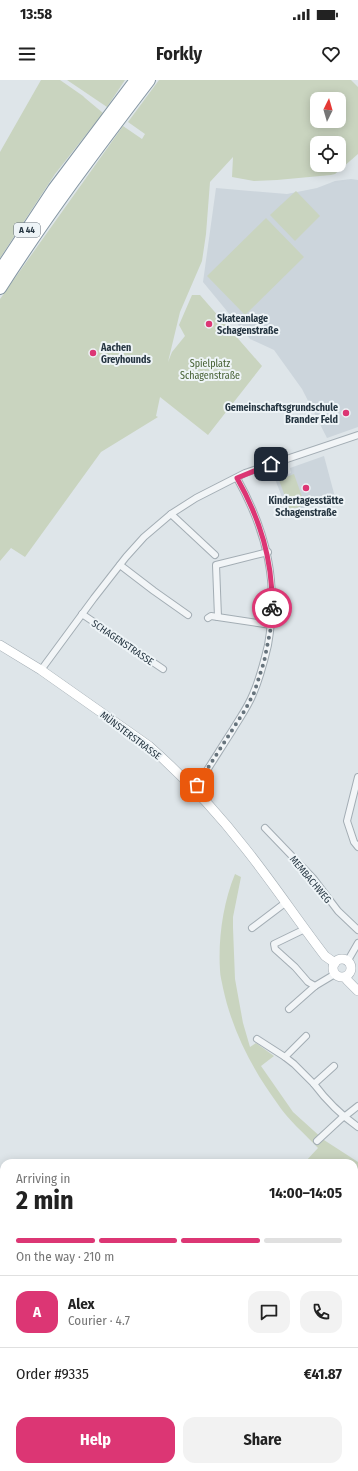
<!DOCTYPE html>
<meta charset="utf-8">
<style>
:root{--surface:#fff;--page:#f2f2f2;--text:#222;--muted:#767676;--line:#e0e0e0;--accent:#dc3674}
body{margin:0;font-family:"Fira Sans Condensed",sans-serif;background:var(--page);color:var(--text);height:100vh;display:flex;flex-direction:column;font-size:15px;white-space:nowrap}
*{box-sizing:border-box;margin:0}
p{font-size:13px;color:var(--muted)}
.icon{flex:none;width:22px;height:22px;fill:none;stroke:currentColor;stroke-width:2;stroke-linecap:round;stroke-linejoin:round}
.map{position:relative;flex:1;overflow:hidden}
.drawer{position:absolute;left:0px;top:1079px;width:358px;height:312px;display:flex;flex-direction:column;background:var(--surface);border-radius:12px 12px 0 0;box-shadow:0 2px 10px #0003}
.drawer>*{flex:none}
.needle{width:26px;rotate:5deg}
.buttons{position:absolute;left:310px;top:12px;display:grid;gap:8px}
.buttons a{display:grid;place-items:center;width:36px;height:36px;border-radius:8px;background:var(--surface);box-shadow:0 2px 10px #0003;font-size:20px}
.pin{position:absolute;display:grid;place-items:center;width:34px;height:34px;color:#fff;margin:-17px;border-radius:8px;box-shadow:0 2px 6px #0006}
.courier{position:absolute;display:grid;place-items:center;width:40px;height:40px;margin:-20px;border:3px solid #dc3674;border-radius:50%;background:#fff;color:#222;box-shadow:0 1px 5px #0007}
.head em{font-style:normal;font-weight:700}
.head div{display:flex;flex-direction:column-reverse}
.head{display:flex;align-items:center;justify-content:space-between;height:68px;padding:0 16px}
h1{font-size:26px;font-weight:700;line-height:30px}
.bar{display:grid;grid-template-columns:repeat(4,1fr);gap:6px 4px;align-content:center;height:48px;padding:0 16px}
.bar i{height:5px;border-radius:3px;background:var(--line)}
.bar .current{background:var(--accent)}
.bar p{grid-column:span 4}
.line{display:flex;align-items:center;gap:10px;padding:0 16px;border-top:1px solid var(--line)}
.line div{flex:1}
.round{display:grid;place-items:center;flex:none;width:42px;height:42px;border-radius:12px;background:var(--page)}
.cta{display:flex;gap:8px;margin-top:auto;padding:8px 16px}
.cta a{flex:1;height:46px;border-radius:12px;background:var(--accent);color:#fff;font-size:16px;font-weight:700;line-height:46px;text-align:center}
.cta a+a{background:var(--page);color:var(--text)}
.status{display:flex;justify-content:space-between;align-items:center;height:28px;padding:0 20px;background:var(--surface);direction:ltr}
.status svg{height:11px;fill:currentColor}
header{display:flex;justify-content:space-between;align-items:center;height:52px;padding:0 16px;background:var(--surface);font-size:18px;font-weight:700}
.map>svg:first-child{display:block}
</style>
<div class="status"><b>13:58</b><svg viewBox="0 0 49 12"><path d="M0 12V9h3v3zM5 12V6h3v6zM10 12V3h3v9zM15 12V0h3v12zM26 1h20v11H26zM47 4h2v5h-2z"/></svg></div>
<header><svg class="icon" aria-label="menu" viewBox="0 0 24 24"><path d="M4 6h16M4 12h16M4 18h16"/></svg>Forkly<svg class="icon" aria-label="heart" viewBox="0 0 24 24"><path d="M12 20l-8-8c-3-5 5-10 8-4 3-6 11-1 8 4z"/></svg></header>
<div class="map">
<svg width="358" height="1391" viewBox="0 0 358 1391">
<rect width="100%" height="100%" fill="#dee5e9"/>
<g fill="#ccd5dc">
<path d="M351,99L358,100V347L327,358L302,309L274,270L250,259L203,202L216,108L287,114L317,108L335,101Z"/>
<path d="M324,376L335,417L288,433L275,399L291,393L290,388Z"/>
</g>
<g fill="#c9d4bf" fill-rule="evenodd">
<path d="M41,0H60L83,16L85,18L103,33L55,94L0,178V72Z"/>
<path d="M67,0H125L107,27Z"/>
<path d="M159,0H351L358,7V74L335,94L331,95L277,100L254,101L232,97L233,77L210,102L206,154L202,181L180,232L168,282L172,272L185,256L179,245L192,215H200L262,286L208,355L160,317L156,336L158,337L101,372L25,477L11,468L0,481V219L123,46L142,59L145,54L128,42ZM317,19H339V41H317ZM317,63H339V85H317Z"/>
<path d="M296,111L320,136L295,161L270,135Z"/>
<path d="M266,138L304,177L245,235L207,196Z"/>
<path d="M294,394L305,425L290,430L279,400Z"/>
<path d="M235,794L241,797L233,837V848L235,899L243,943L250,967L256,963L274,976L261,986L293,1032L324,1060L358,1082V1391H145V1387H354V1083H306L305,1082L318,1068C305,1054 288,1040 277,1023C252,989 232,950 223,908C222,902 220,896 220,890C218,859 223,823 235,794Z"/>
<path d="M0,1328L4,1336V1387H22L24,1391H0Z"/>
<path d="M26,1387H84V1391H28Z"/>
</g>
<rect fill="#95bdcd" x="84" y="1387" width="61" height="4"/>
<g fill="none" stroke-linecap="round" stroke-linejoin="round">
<g stroke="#a3adb4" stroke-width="8">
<g id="street">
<path d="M171,434L215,475"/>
<path d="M120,485L154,511L188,535"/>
<path d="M82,534L163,589"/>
<path d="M218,537L216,485L268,472"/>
<path d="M208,538L211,536L271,545"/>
<path d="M41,590L94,518L126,477L144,457L171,434L196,418L245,393L358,355"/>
<path d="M358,697L347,741L354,762L358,767"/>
<path d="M194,710C207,691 219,671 232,651C239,639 248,627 253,614C260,598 264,582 268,565C279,503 267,452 237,398"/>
<path d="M265,748L313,798L338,831L358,850"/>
<path d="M252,848L285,823"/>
<path d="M305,849L274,864L275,869L295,887L308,902L315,906"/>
<path d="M347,882L358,863"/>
<path d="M289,929L315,906L335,894"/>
<path d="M306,956L285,977L294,984L314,1004"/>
<path d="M257,959L285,977"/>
<path d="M334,986L314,1004C326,1020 341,1035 358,1047"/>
<path d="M344,1037L358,1026"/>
<path d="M317,1061L344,1036"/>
</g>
</g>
<g stroke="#a3adb4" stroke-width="10">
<g id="secondary">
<path d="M0,565L41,590L149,666C183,696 217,732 245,768C273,803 298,841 325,876L335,883"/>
<circle cx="342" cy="888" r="9"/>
<path d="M345,897L347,900L358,911"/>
</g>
</g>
<g stroke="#8496a2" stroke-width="14">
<g id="highway">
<path d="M0,191L54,109L136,0"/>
<path d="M0,208C46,136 97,68 149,0"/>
</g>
</g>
<use href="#street" stroke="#f2f5f7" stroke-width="6"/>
<use href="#secondary" stroke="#fff" stroke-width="9"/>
<use href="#highway" stroke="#fff" stroke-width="12"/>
</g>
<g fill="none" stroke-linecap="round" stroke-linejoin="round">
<path stroke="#66737c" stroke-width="4" stroke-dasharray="0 7.2" d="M197,705L245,630L254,613L264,582L271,547L272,528"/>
<path stroke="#dc3674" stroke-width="5" d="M271,384L237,398C260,439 273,480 272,528"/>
</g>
<g fill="#dc3674" stroke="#eef4f7" stroke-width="1.5">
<circle cx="209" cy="244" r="4"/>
<circle cx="93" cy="273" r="4"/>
<circle cx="346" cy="333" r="4"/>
<circle cx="306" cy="408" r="4"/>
</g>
<g text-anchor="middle" stroke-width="4" stroke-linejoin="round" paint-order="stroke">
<rect fill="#eef4f7" stroke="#626f78" stroke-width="1" x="14" y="143" width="26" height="14" rx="3"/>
<g font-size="9" font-weight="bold" fill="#263642">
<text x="27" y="153">A 44</text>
</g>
<g font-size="10" font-weight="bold" fill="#263642" stroke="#eef4f7" text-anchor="start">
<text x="217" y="242">Skateanlage<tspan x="217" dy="12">Schagenstraße</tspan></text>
<text x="101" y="271">Aachen<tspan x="101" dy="12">Greyhounds</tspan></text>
<text x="338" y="331" text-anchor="end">Gemeinschaftsgrundschule<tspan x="338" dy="12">Brander Feld</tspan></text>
<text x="306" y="424" text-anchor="middle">Kindertagesstätte<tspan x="306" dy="12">Schagenstraße</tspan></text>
</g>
<g font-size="10" fill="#445f31" stroke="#eef4f7">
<text x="210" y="287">Spielplatz<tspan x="210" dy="12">Schagenstraße</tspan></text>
</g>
<g font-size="10" fill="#263642" stroke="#eef4f7">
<text transform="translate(123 562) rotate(34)" y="4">SCHAGENSTRASSE</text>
<text transform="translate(131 655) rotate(37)" y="4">MÜNSTERSTRASSE</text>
<text transform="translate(311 799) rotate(50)" y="4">MEMBACHWEG</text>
</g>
</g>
</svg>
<div class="buttons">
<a><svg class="needle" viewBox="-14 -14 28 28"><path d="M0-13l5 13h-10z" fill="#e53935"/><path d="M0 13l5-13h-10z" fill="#767676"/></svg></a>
<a><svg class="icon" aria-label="locate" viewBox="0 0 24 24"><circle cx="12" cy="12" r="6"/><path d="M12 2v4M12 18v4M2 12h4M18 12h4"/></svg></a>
</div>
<div class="pin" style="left:197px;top:705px;background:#ea580c"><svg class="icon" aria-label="bag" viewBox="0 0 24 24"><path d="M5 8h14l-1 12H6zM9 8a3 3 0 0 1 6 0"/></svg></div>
<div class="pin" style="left:271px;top:384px;background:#1f2937"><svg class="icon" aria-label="home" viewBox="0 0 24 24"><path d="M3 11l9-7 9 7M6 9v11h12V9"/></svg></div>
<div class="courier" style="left:272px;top:528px"><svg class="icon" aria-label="bike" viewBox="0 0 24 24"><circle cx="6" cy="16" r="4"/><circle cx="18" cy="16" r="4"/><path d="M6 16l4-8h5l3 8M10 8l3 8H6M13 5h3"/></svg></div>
<section class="drawer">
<div class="head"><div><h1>2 min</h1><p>Arriving in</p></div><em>14:00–14:05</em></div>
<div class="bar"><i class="current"></i><i class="current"></i><i class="current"></i><i></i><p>On the way · 210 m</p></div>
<div class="line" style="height:72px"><b class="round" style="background:var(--accent);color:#fff">A</b><div><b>Alex</b><p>Courier · 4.7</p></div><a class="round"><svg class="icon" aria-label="chat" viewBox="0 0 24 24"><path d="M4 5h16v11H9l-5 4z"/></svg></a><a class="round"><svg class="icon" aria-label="phone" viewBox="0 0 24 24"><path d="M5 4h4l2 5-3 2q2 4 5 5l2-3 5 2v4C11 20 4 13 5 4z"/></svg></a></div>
<div class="line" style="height:52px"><div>Order #9335</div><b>€41.87</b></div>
<div class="cta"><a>Help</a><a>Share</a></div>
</section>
</div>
